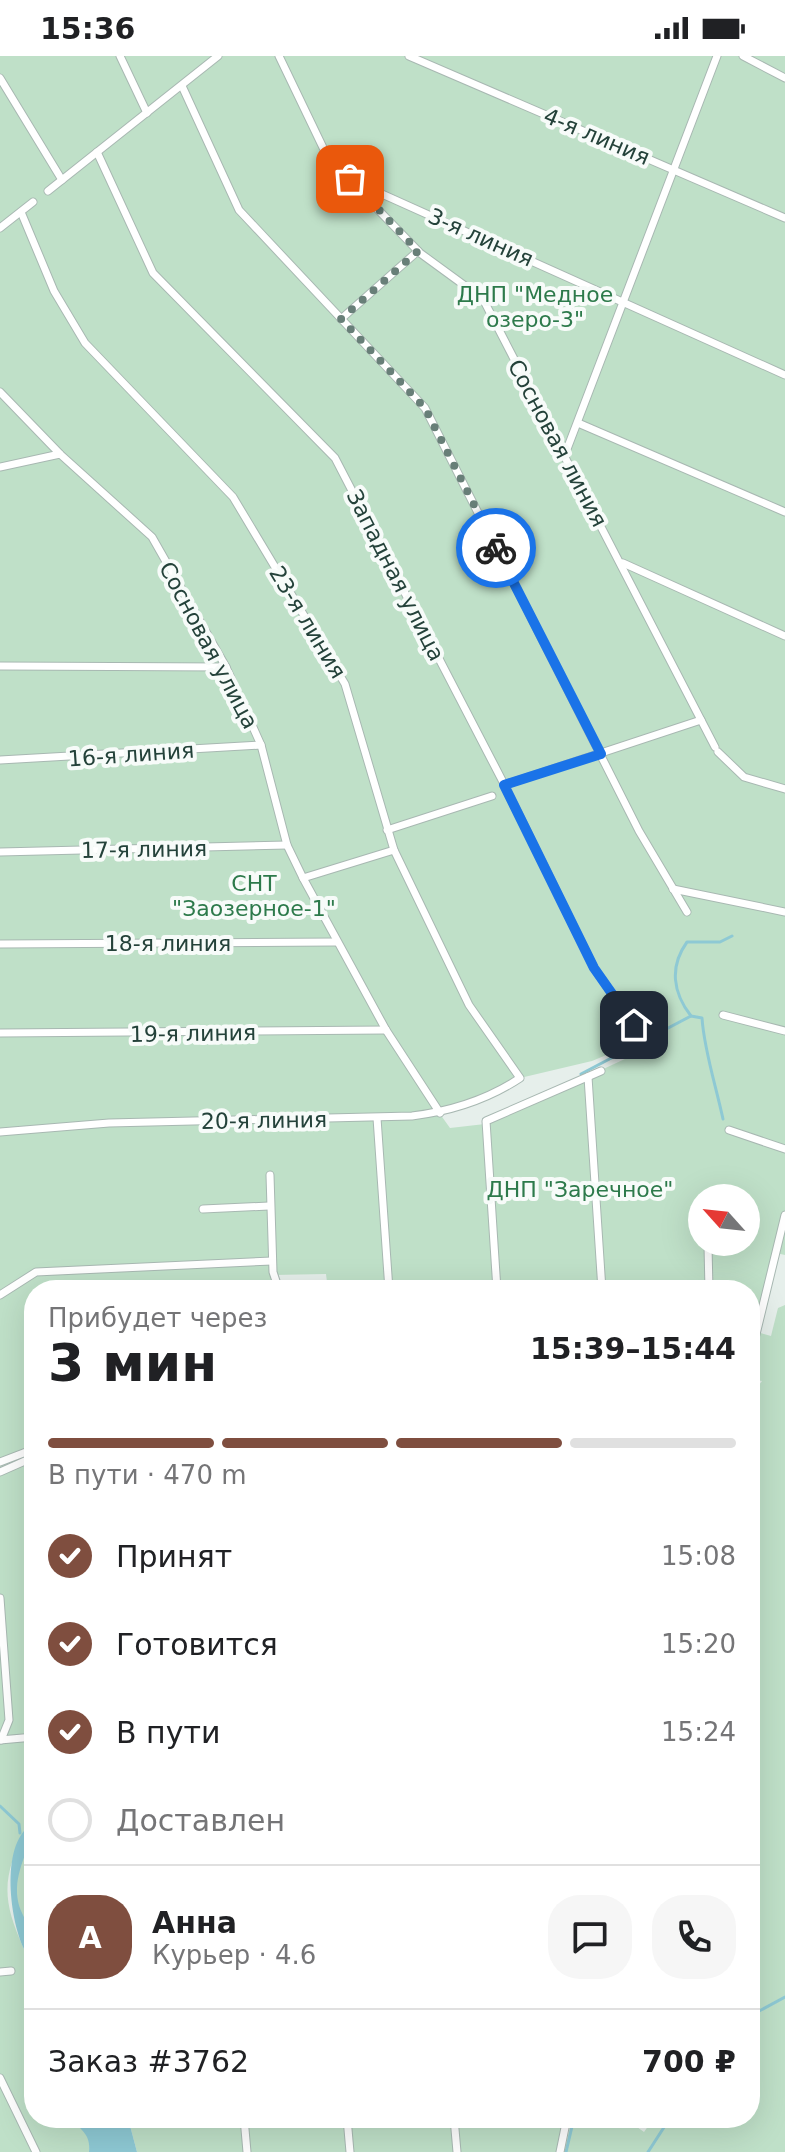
<!DOCTYPE html>
<html lang="ru">
<meta charset="utf-8">
<style>
:root{--surface:#fff;--page:#f6f6f6;--text:#202124;--muted:#757577;--line:#e0e0e0;--accent:#7f4e3f}
body{margin:0;font-family:"DejaVu Sans",sans-serif;background:var(--page);color:var(--text);height:100vh;display:flex;flex-direction:column;font-size:30px;white-space:nowrap}
*{box-sizing:border-box;margin:0}
p{font-size:26px;color:var(--muted)}
.icon{flex:none;width:44px;height:44px;fill:none;stroke:currentColor;stroke-width:2;stroke-linecap:round;stroke-linejoin:round}
.map{position:relative;flex:1;overflow:hidden}
.panel{position:absolute;left:24px;top:1224px;width:736px;height:848px;display:flex;flex-direction:column;background:var(--surface);border-radius:32px;box-shadow:0 8px 32px #0002}
.panel>*{flex:none}
.needle{width:52px;rotate:297deg}
.controls{position:absolute;left:688px;top:1128px;display:grid;gap:16px}
.controls a{display:grid;place-items:center;width:72px;height:72px;border-radius:50%;background:var(--surface);box-shadow:0 8px 32px #0002;font-size:40px}
.pin{position:absolute;display:grid;place-items:center;width:68px;height:68px;color:#fff;margin:-34px;border-radius:16px;box-shadow:0 4px 12px #0006}
.courier{position:absolute;display:grid;place-items:center;width:80px;height:80px;margin:-40px;border:6px solid #1a73e8;border-radius:50%;background:#fff;color:#222;box-shadow:0 2px 10px #0007}
.overview em{font-style:normal;font-weight:700}
.overview div{display:flex;flex-direction:column-reverse}
.overview{display:flex;align-items:center;justify-content:space-between;height:136px;padding:0 24px}
h1{font-size:52px;font-weight:700;line-height:60px}
.bar{display:grid;grid-template-columns:repeat(4,1fr);gap:12px 8px;align-content:center;height:96px;padding:0 24px}
.bar i{height:10px;border-radius:6px;background:var(--line)}
.bar .active{background:var(--accent)}
.bar p{grid-column:span 4}
.line{display:flex;align-items:center;gap:20px;padding:0 24px;border-top:2px solid var(--line)}
.line div{flex:1}
.round{display:grid;place-items:center;flex:none;width:84px;height:84px;border-radius:32px;background:var(--page)}
ol{padding:0 24px;list-style:none}
li{display:flex;align-items:center;gap:24px;height:88px}
li p{margin-inline-start:auto}
li .icon{padding:8px;border-radius:50%;background:var(--accent);color:#fff;stroke-width:4}
li:last-child{color:var(--muted)}
li i{width:44px;height:44px;border:4px solid var(--line);border-radius:50%}
.status{display:flex;justify-content:space-between;align-items:center;height:56px;padding:0 40px;background:var(--surface);direction:ltr}
.status svg{height:22px;fill:currentColor}
.map>svg:first-child{display:block}
</style>
<div class="status"><b>15:36</b><svg viewBox="0 0 49 12"><path d="M0 12V9h3v3zM5 12V6h3v6zM10 12V3h3v9zM15 12V0h3v12zM26 1h20v11H26zM47 4h2v5h-2z"/></svg></div>
<div class="map">
<svg width="785" height="2096" viewBox="0 0 785 2096">
<rect width="100%" height="100%" fill="#e6efeb"/>
<g fill="#bfe0c8" fill-rule="evenodd">
<path d="M0,0H785V1199L776,1197L757,1276L771,1280L778,1252L785,1249V2096H564L572,2062H642L637,2071L644,2076L651,2066L645,2062H750V1341L762,1325L750,1323V1234H328L326,1218L274,1219L277,1234H34V1767L27,1769C3,1821 0,1840 24,1893L34,1896V2062C60,2062 94,2060 89,2096H0ZM628,990L627,1002L485,1068L450,1072L440,1058L491,1040L520,1022L592,1005ZM702,1142H746V1186H702Z"/>
<path d="M34,1779V1874C29,1869 21,1860 19,1853C12,1834 18,1791 34,1779Z"/>
<path d="M128,2062H568L560,2096H137Z"/>
</g>
<g fill="#8ec9d4">
<path d="M34,1767C34,1784 18,1807 17,1832C16,1861 34,1865 34,1896L24,1893C9,1861 0,1784 34,1767Z"/>
<path d="M72,2062H128L137,2096H89C91,2077 80,2075 72,2062Z"/>
</g>
<g fill="none" stroke-linecap="round" stroke-linejoin="round">
<g stroke="#8ec9d4" stroke-width="3">
<path d="M581,1018L691,960"/>
<path d="M723,1063C716,1030 704,994 702,962L691,960C673,937 669,911 687,886H720L732,880"/>
<path d="M0,1750L19,1768L20,1777"/>
<path d="M750,1960L785,1941"/>
<path d="M566,2096L574,2062"/>
<path d="M648,2096L670,2062"/>
</g>
<g stroke="#a8b8b2" stroke-width="9">
<g id="minor">
<path d="M120,0L147,57"/>
<path d="M279,0L328,102L420,197L483,243L715,691"/>
<path d="M409,0L785,162"/>
<path d="M743,0L785,22"/>
<path d="M0,22L62,124"/>
<path d="M182,30L239,154L425,352L639,775L687,856"/>
<path d="M97,96L153,217L335,402L504,728L594,912L643,982"/>
<path d="M353,125L785,319"/>
<path d="M48,135L218,0"/>
<path d="M0,172L33,146"/>
<path d="M341,263L418,195"/>
<path d="M0,336L60,398L152,481L226,611L261,689L287,789L303,822L386,974L440,1057"/>
<path d="M578,367L785,456"/>
<path d="M564,401L717,0"/>
<path d="M0,411L60,398"/>
<path d="M623,507L785,580"/>
<path d="M0,610L226,611"/>
<path d="M718,696L744,721L785,733"/>
<path d="M0,704L261,689"/>
<path d="M504,729L701,664"/>
<path d="M387,774L492,740"/>
<path d="M0,796L287,789"/>
<path d="M303,822L394,794"/>
<path d="M673,833L785,856"/>
<path d="M0,888L337,886"/>
<path d="M723,959L785,975"/>
<path d="M0,977L386,974"/>
<path d="M588,1021L602,1234"/>
<path d="M377,1062L389,1234"/>
<path d="M729,1074L785,1093"/>
<path d="M0,1076L109,1067L412,1060C452,1055 487,1044 520,1022L469,949L394,794L345,628L233,441L85,287L54,235L21,156"/>
<path d="M270,1119L273,1216L279,1234"/>
<path d="M203,1153L269,1150"/>
<path d="M708,1190L709,1234"/>
<path d="M497,1234L486,1065L601,1015"/>
<path d="M0,1239L36,1216L272,1205"/>
<path d="M750,1303L785,1159"/>
<path d="M0,1406L34,1393"/>
<path d="M0,1416L34,1401"/>
<path d="M0,1542L9,1664L1,1684"/>
<path d="M0,1684L34,1681"/>
<path d="M0,1916L11,1915"/>
<path d="M0,2022L36,2096"/>
<path d="M244,2062L247,2096"/>
<path d="M347,2062L350,2096"/>
<path d="M454,2062L457,2096"/>
<path d="M560,2096L567,2062"/>
</g>
</g>
<use href="#minor" stroke="#fff" stroke-width="7"/>
</g>
<g fill="none" stroke-linecap="round" stroke-linejoin="round">
<path stroke="#687f78" stroke-width="8" stroke-dasharray="0 14.4" d="M350,123L418,195L341,263L425,352L496,492"/>
<path stroke="#1a73e8" stroke-width="10" d="M496,492L601,698L504,729L594,912L634,969"/>
</g>
<g text-anchor="middle" stroke-width="8" stroke-linejoin="round" paint-order="stroke">
<g font-size="22" fill="#24423a" stroke="#f7fbf9">
<text transform="translate(597 80) rotate(23)" y="8">4-я линия</text>
<text transform="translate(481 181) rotate(24)" y="8">3-я линия</text>
<text transform="translate(558 387) rotate(62)" y="8">Сосновая линия</text>
<text transform="translate(396 519) rotate(63)" y="8">Западная улица</text>
<text transform="translate(308 566) rotate(59)" y="8">23-я линия</text>
<text transform="translate(209 589) rotate(62)" y="8">Сосновая улица</text>
<text transform="translate(131 698) rotate(-4)" y="8">16-я линия</text>
<text transform="translate(144 793) rotate(-1)" y="8">17-я линия</text>
<text x="168" y="895">18-я линия</text>
<text transform="translate(193 977) rotate(-1)" y="8">19-я линия</text>
<text transform="translate(264 1064) rotate(-1)" y="8">20-я линия</text>
</g>
<g font-size="22" fill="#2d7a4b" stroke="#f7fbf9">
<text x="535" y="246">ДНП "Медное<tspan x="535" dy="25">озеро-3"</tspan></text>
<text x="254" y="835">СНТ<tspan x="254" dy="25">"Заозерное-1"</tspan></text>
<text x="580" y="1141">ДНП "Заречное"</text>
</g>
</g>
</svg>
<div class="controls">
<a><svg class="needle" viewBox="-14 -14 28 28"><path d="M0-13l5 13h-10z" fill="#e53935"/><path d="M0 13l5-13h-10z" fill="#757577"/></svg></a>
</div>
<div class="pin" style="left:350px;top:123px;background:#ea580c"><svg class="icon" aria-label="bag" viewBox="0 0 24 24"><path d="M5 8h14l-1 12H6zM9 8a3 3 0 0 1 6 0"/></svg></div>
<div class="pin" style="left:634px;top:969px;background:#1f2937"><svg class="icon" aria-label="home" viewBox="0 0 24 24"><path d="M3 11l9-7 9 7M6 9v11h12V9"/></svg></div>
<div class="courier" style="left:496px;top:492px"><svg class="icon" aria-label="bike" viewBox="0 0 24 24"><circle cx="6" cy="16" r="4"/><circle cx="18" cy="16" r="4"/><path d="M6 16l4-8h5l3 8M10 8l3 8H6M13 5h3"/></svg></div>
<section class="panel">
<div class="overview"><div><h1>3 мин</h1><p>Прибудет через</p></div><em>15:39–15:44</em></div>
<div class="bar"><i class="active"></i><i class="active"></i><i class="active"></i><i></i><p>В пути · 470 m</p></div>
<ol>
<li><svg class="icon" aria-label="check" viewBox="0 0 24 24"><path d="M5 12l5 5 9-10"/></svg>Принят<p>15:08</p></li>
<li><svg class="icon" aria-label="check" viewBox="0 0 24 24"><path d="M5 12l5 5 9-10"/></svg>Готовится<p>15:20</p></li>
<li><svg class="icon" aria-label="check" viewBox="0 0 24 24"><path d="M5 12l5 5 9-10"/></svg>В пути<p>15:24</p></li>
<li><i></i>Доставлен</li>
</ol>
<div class="line" style="height:144px"><b class="round" style="background:var(--accent);color:#fff">А</b><div><b>Анна</b><p>Курьер · 4.6</p></div><a class="round"><svg class="icon" aria-label="chat" viewBox="0 0 24 24"><path d="M4 5h16v11H9l-5 4z"/></svg></a><a class="round"><svg class="icon" aria-label="phone" viewBox="0 0 24 24"><path d="M5 4h4l2 5-3 2q2 4 5 5l2-3 5 2v4C11 20 4 13 5 4z"/></svg></a></div>
<div class="line" style="height:104px"><div>Заказ #3762</div><b>700 ₽</b></div>
</section>
</div>
